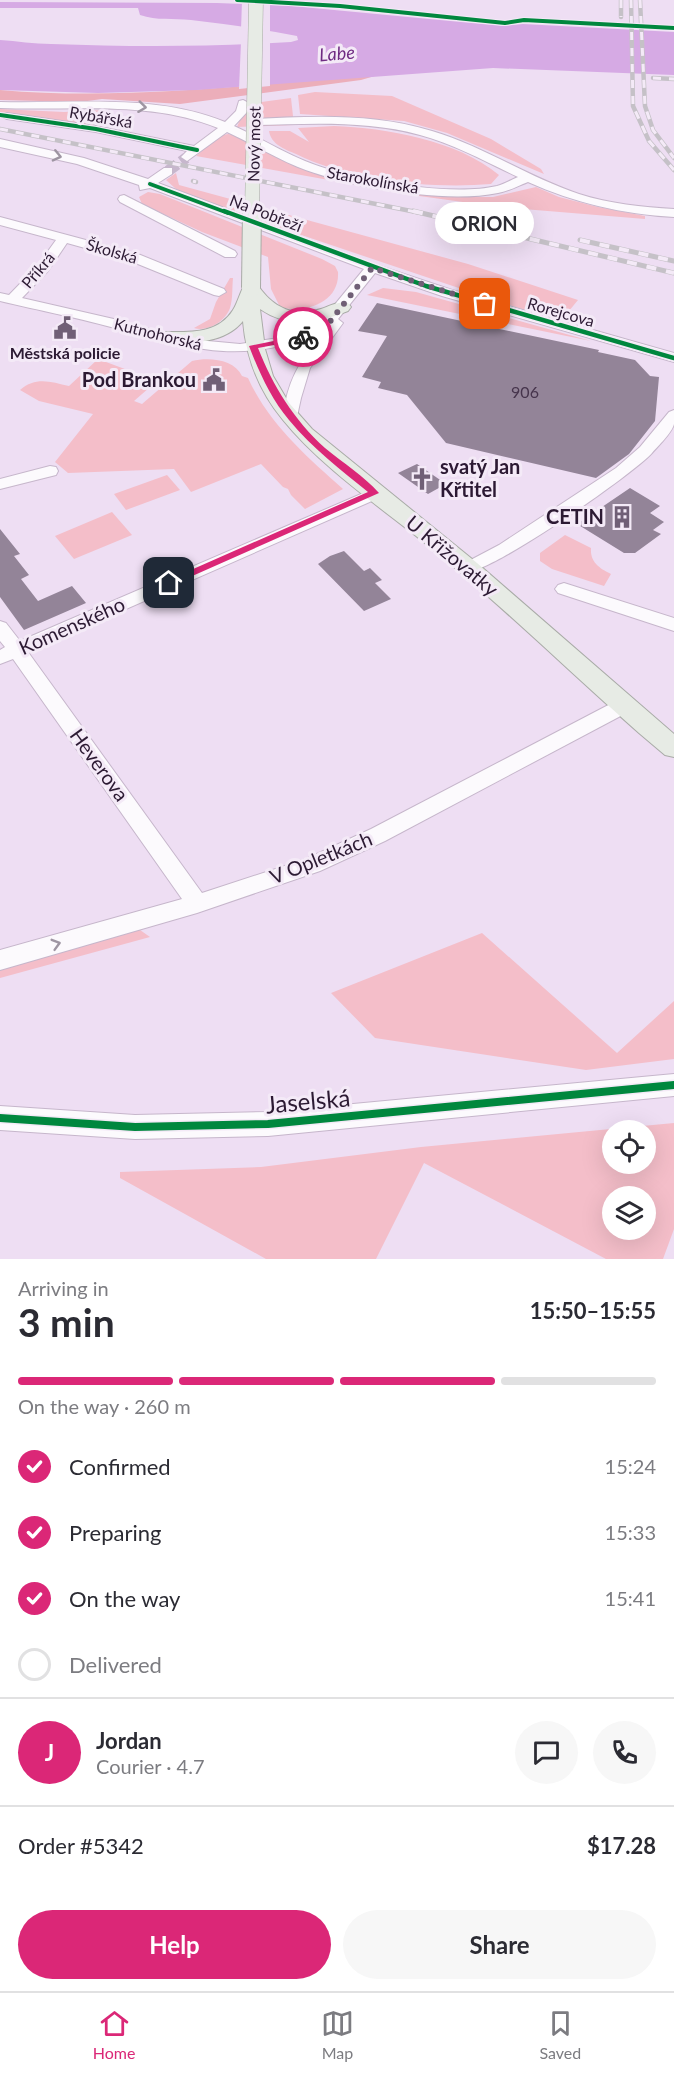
<!DOCTYPE html>
<meta charset="utf-8">
<style>
:root{--surface:#fff;--page:#f7f7f7;--text:#2b2b33;--muted:#7c7c81;--line:#e1e1e2;--accent:#db2777}
body{margin:0;font-family:Lato,sans-serif;background:var(--page);color:var(--text);height:100vh;display:flex;flex-direction:column;font-size:22px;white-space:nowrap}
*{box-sizing:border-box;margin:0}
p{font-size:20px;color:var(--muted)}
.icon{flex:none;width:33px;height:33px;fill:none;stroke:currentColor;stroke-width:2;stroke-linecap:round;stroke-linejoin:round}
.map{position:relative;height:1259px;overflow:hidden}
.panel{display:flex;flex-direction:column;background:var(--surface);flex:1}
.panel>*{flex:none}
.fabs{position:absolute;left:602px;top:1120px;display:grid;gap:12px}
.fabs a{display:grid;place-items:center;width:54px;height:54px;border-radius:50%;background:var(--surface);box-shadow:0 6px 24px #0002;font-size:30px}
.pin{position:absolute;display:grid;place-items:center;width:51px;height:51px;color:#fff;margin:-26px;border-radius:12px;box-shadow:0 3px 9px #0006}
.courier{position:absolute;display:grid;place-items:center;width:60px;height:60px;margin:-30px;border:4px solid #db2777;border-radius:50%;background:#fff;color:#222;box-shadow:0 2px 8px #0007}
.bubble{position:absolute;height:42px;border-radius:21px;background:var(--surface);box-shadow:0 6px 24px #0002;font-size:20px;font-weight:700;line-height:42px;text-align:center}
.headline em{font-style:normal;font-weight:700}
.headline div{display:flex;flex-direction:column-reverse}
.headline{display:flex;align-items:center;justify-content:space-between;height:102px;padding:0 18px}
h1{font-size:39px;font-weight:700;line-height:45px}
.bar{display:grid;grid-template-columns:repeat(4,1fr);gap:9px 6px;align-content:center;height:72px;padding:0 18px}
.bar i{height:8px;border-radius:4px;background:var(--line)}
.bar .selected{background:var(--accent)}
.bar p{grid-column:span 4}
.line{display:flex;align-items:center;gap:15px;padding:0 18px;border-top:2px solid var(--line)}
.line div{flex:1}
.round{display:grid;place-items:center;flex:none;width:63px;height:63px;border-radius:32px;background:var(--page)}
ol{padding:0 18px;list-style:none}
li{display:flex;align-items:center;gap:18px;height:66px}
li p{margin-inline-start:auto}
li .icon{padding:6px;border-radius:50%;background:var(--accent);color:#fff;stroke-width:4}
li:last-child{color:var(--muted)}
li i{width:33px;height:33px;border:3px solid var(--line);border-radius:50%}
.primary-button{display:flex;gap:12px;margin-top:auto;padding:12px 18px}
.primary-button a{flex:1;height:69px;border-radius:36px;background:var(--accent);color:#fff;font-size:24px;font-weight:700;line-height:69px;text-align:center}
.primary-button a+a{background:var(--page);color:var(--text)}
.menu{display:flex;justify-content:space-around;align-items:center;height:84px;border-top:2px solid var(--line);background:var(--surface);font-size:16px;color:var(--muted)}
.menu a{display:grid;justify-items:center;gap:3px}
.menu .selected{color:var(--accent)}
.map>svg:first-child{display:block}
</style>
<div class="map">
<svg width="674" height="1259" viewBox="0 0 674 1259">
<rect width="100%" height="100%" fill="#eedef3"/>
<g fill="#f4bec9" fill-rule="evenodd">
<path d="M315,92L392,96L491,139L541,169L544,174L447,133L404,121L300,114L298,95Z"/>
<path d="M291,98L294,125L237,127L246,104Z"/>
<path d="M0,109L64,112L105,110L89,123L95,125L90,126L0,112Z"/>
<path d="M334,126C386,128 457,140 499,175L491,184C431,189 350,181 296,154C284,149 271,144 269,131H290L309,142L298,128Z"/>
<path d="M228,134L239,136L276,157L319,175L375,186L444,197H493L536,187L559,197L598,207L645,216V219L499,207L412,195L196,156L219,136Z"/>
<path d="M176,173L179,185L468,264L578,300L564,317L552,318L536,314L233,212L176,189L166,180Z"/>
<path d="M148,192L160,194L322,259L335,266L338,272C340,303 304,314 280,307L271,289L268,257L202,232L142,204L139,197Z"/>
<path d="M230,278H233C232,287 233,299 230,308C225,322 207,332 194,328L210,319L216,302Z"/>
<path d="M383,288L416,292L591,341L367,295Z"/>
<path d="M98,359L157,381L134,401L142,404L192,361C209,357 234,359 242,376L248,378C269,424 306,456 343,489L305,509L291,495L288,489L283,487L261,464L191,492L174,469L68,473L55,462L93,414L39,401L20,390C36,376 51,382 69,386Z"/>
<path d="M167,475L180,490L126,510L114,494Z"/>
<path d="M112,512L132,535L74,559L55,536Z"/>
<path d="M565,535L591,548C590,562 599,568 611,574L604,586L552,569L540,561V553Z"/>
<path d="M140,930L150,937L0,978V968Z"/>
<path d="M482,933L617,1053L674,1001V1059L586,1070L375,1038L331,993Z"/>
<path d="M674,1123V1229L663,1259H606L424,1163L376,1259H266L120,1178V1172L261,1167L421,1147ZM612,1131H645V1164H612ZM612,1197H645V1230H612Z"/>
</g>
<path fill="#ecaeba" d="M378,75L361,80L180,104L102,99L80,102L0,100V90C126,101 253,84 378,75Z"/>
<path fill="#d6aae4" d="M0,2L217,3L292,6L503,26L523,24L674,32V75L493,68L197,90L98,93L0,90V40C17,41 34,44 51,44C131,47 211,47 291,42L298,40L297,36C262,29 226,24 191,20C173,18 157,21 140,15L138,8H0Z"/>
<g fill="#eedef3">
<path d="M242,1L270,2V34L241,30Z"/>
<path d="M270,40V86L239,89L241,42Z"/>
</g>
<g fill="#938498">
<path d="M377,303L599,350L598,352L635,360L650,376L659,377L655,421L629,454L596,478L446,443L407,395L378,388L381,382L362,377L387,336L358,331Z"/>
<path d="M417,464L446,484L428,494L398,473Z"/>
<path d="M630,488L660,506L650,513L664,522L653,530L661,534L635,553H624L577,524Z"/>
<path d="M0,529L20,554L14,556L29,575L21,579L38,601L72,586L86,603L24,630L0,597Z"/>
<path d="M344,551L364,571L370,568L382,580L375,583L391,599L364,611L318,564L330,556Z"/>
</g>
<g fill="none" stroke-linecap="round" stroke-linejoin="round">
<path stroke="#c7b7cd" stroke-width="11" stroke-dasharray="11 5" stroke-linecap="butt" d="M168,171L186,158"/>
<g stroke="#c6b6cb" stroke-width="2">
<g id="minor">
<path d="M243,100L249,103L248,111L234,126C258,137 281,151 305,161C351,180 449,197 497,186C504,184 511,180 518,177C486,162 454,144 420,135C366,120 309,124 254,125L248,122L254,119C313,116 374,113 432,131C483,146 528,177 579,194C610,204 642,207 674,209V217C622,214 575,203 528,182C518,186 509,191 498,193C445,204 348,187 298,167C274,157 251,143 227,132L187,161L181,157L187,151L96,132L7,119L1,116L7,113L96,126L194,146L218,128C149,100 72,111 0,108V102C75,104 154,93 225,122L236,111L239,101Z"/>
<path d="M0,139L84,158L148,179L164,168H172V174L158,183L377,265L452,290L674,353V362L442,296L375,273L338,319L343,323L310,368L301,398L296,421H286L283,418C287,381 299,363 321,334C236,365 194,349 111,327C75,317 37,310 0,301V293L9,295L38,265L56,240L0,225V217L138,254L224,289L226,292L219,296L214,295L128,260L67,243L48,271L22,298L118,320L186,339L240,344L285,337L318,325L364,269L150,188L140,190L139,185L77,164L0,147Z"/>
<path d="M124,195L235,251L237,254L235,257H225L120,202L118,199L120,196Z"/>
<path d="M674,410C674,414 674,420 674,424C672,433 658,446 652,453C632,475 485,578 463,572L460,568L463,564L499,545L616,468L640,447L669,412Z"/>
<path d="M50,466L56,467L58,471L56,475L0,489V479Z"/>
<path d="M375,488L381,489L383,493L381,497L28,652L202,893L306,859L371,829L616,701L623,699L630,701L632,706L630,711L385,841L320,871L197,913L0,970V950L182,899L13,659L0,664V650L5,647L0,641V621L6,623L20,641Z"/>
<path d="M564,583L674,618V631L558,593L555,589L558,585Z"/>
<path d="M674,1074V1096L268,1136L135,1139L0,1130V1106L135,1115L268,1112Z"/>
</g>
</g>
<g stroke="#a9aba7" stroke-width="2">
<path id="major" d="M251,283L257,284C272,307 293,318 321,309C330,306 338,301 348,303L351,307L348,311C318,323 289,329 260,309L265,349L273,376L289,403L312,429L477,563L674,734V757L665,755L639,733C573,675 510,613 442,557C392,515 323,470 283,420C259,391 246,358 243,321C224,344 193,343 165,342L159,341L156,337L159,333L165,332C191,332 218,334 233,310C238,302 240,292 245,284Z"/>
</g>
<use href="#minor" fill="#fcfafd" fill-rule="evenodd"/>
<use href="#major" fill="#e7ebe5" fill-rule="evenodd"/>
<g stroke="#c5c1c7" stroke-width="4.5">
<g id="rail-far1">
<path d="M621,0V17"/>
<path d="M631,0L633,106L649,141L674,170"/>
<path d="M640,0L645,106L653,130L674,158"/>
<path d="M653,78L674,79"/>
<path d="M0,129L421,213"/>
<path d="M193,181L196,182"/>
</g>
</g>
<g stroke="#c5c1c7" stroke-width="5">
<g id="rail">
<path d="M413,211L674,273"/>
<path d="M580,240L674,261"/>
</g>
</g>
<use href="#rail-far1" stroke="#f4eaf7" stroke-width="3" stroke-dasharray="8" stroke-linecap="butt"/>
<use href="#rail" stroke="#f4eaf7" stroke-width="4" stroke-dasharray="10" stroke-linecap="butt"/>
<g stroke="#a9aba7" stroke-width="15" stroke-linecap="butt">
<path id="major-bridge-far1" d="M252,213L256,0"/>
</g>
<g stroke="#a9aba7" stroke-width="20" stroke-linecap="butt">
<path id="major-bridge" d="M251,288L252,211"/>
</g>
<use href="#major-bridge-far1" stroke="#e7ebe5" stroke-width="14"/>
<use href="#major-bridge" stroke="#e7ebe5" stroke-width="18"/>
<g stroke="#f4eaf7" stroke-width="6">
<g id="cycleway-far2">
<path d="M237,0L340,6L505,23L524,20L674,28"/>
<path d="M0,115L96,129L197,150"/>
<path d="M150,184L228,213"/>
</g>
</g>
<g stroke="#f4eaf7" stroke-width="8">
<path id="cycleway-far1" d="M224,211L426,286L674,358"/>
</g>
<g stroke="#f4eaf7" stroke-width="11">
<path id="cycleway" d="M0,1118L135,1127L268,1124L674,1085"/>
</g>
<use href="#cycleway-far2" stroke="#00873e" stroke-width="4"/>
<use href="#cycleway-far1" stroke="#00873e" stroke-width="4.5"/>
<use href="#cycleway" stroke="#00873e" stroke-width="8"/>
</g>
<defs><path id="oneway-chevron" d="M-2-3.5L2.5 0L-2 3.5" fill="none" stroke-width="1.6" stroke-linecap="round" stroke-linejoin="round" transform="scale(1.5)"/></defs>
<g stroke="#9e95a2">
<use href="#oneway-chevron" transform="translate(142 107) rotate(7)"/>
<use href="#oneway-chevron" transform="translate(57 156) rotate(13)"/>
<use href="#oneway-chevron" transform="translate(56 944) rotate(-16)"/>
</g>
<path fill="#db2777" d="M303,335H306V339L258,348C273,386 294,420 325,448C343,463 364,476 379,493L172,585H166V581L368,492C341,470 312,448 289,420C271,399 259,372 249,346Z"/>
<g fill="none" stroke-linecap="round" stroke-linejoin="round">
<path stroke="#705f76" stroke-width="6" stroke-dasharray="0 10.8" d="M303,337L328,324L372,268L485,304"/>
</g>
<defs>
<g id="civic-bare" transform="scale(1.8)"><path d="M-.6-6.5H3V-4.5H.6V-3L4-1V1h2V6H-6V1h2V-1L-.6-3ZM-1.2 2.5V6h2.4V2.5Z" fill="#705f76" stroke="#f4eaf7" stroke-width="2.5" paint-order="stroke"/></g>
<g id="church-bare" transform="scale(1.8)"><path d="M-1.2-6h2.4v3.5h3.3v2.4h-3.3V6h-2.4V-.1h-3.3v-2.4h3.3Z" fill="#705f76" stroke="#f4eaf7" stroke-width="2.5" paint-order="stroke"/></g>
<g id="building-bare" transform="scale(1.8)"><path d="M-4-6H4V6H1V3H-1V6H-4ZM-2.5-4.3h1.7v1.8h-1.7ZM.8-4.3h1.7v1.8H.8ZM-2.5-1h1.7V.8h-1.7ZM.8-1h1.7V.8H.8Z" fill="#705f76" stroke="#f4eaf7" stroke-width="2.5" paint-order="stroke"/></g>
</defs>
<g fill-rule="evenodd">
<use href="#civic-bare" x="65" y="328"/>
<use href="#civic-bare" x="214" y="380"/>
<use href="#church-bare" x="422" y="479"/>
<use href="#building-bare" x="622" y="517"/>
</g>
<g text-anchor="middle" stroke-width="6" stroke-linejoin="round" paint-order="stroke">
<g font-size="16" fill="#2c1a33" stroke="#f4eaf7">
<text transform="translate(101 117) rotate(10)" y="6">Rybářská</text>
<text transform="translate(254 144) rotate(-89)" y="6">Nový most</text>
<text transform="translate(373 180) rotate(10)" y="6">Starokolínská</text>
<text transform="translate(266 213) rotate(21)" y="6">Na Pobřeží</text>
<text transform="translate(112 251) rotate(16)" y="6">Školská</text>
<text transform="translate(38 270) rotate(-50)" y="6">Příkrá</text>
<text transform="translate(561 312) rotate(16)" y="6">Rorejcova</text>
<text transform="translate(158 334) rotate(14)" y="6">Kutnohorská</text>
</g>
<g font-size="16" font-weight="bold" fill="#2c1a33" stroke="#f4eaf7">
<text x="65" y="359">Městská policie</text>
</g>
<g font-size="16" fill="#46344c">
<text x="525" y="398">906</text>
</g>
<g font-size="18" font-style="italic" fill="#6f2b83" stroke="#f4eaf7">
<text transform="translate(337 54) rotate(-5)" y="6">Labe</text>
</g>
<g font-size="20" font-weight="bold" fill="#2c1a33" stroke="#f4eaf7" text-anchor="end">
<text x="196" y="387">Pod Brankou</text>
<text x="440" y="474" text-anchor="start">svatý Jan<tspan x="440" dy="23">Křtitel</tspan></text>
<text x="604" y="524">CETIN</text>
</g>
<g font-size="20" fill="#2c1a33" stroke="#f4eaf7">
<text transform="translate(452 556) rotate(40)" y="7">U Křižovatky</text>
<text transform="translate(72 626) rotate(-24)" y="7">Komenského</text>
<text transform="translate(99 765) rotate(54)" y="7">Heverova</text>
<text transform="translate(321 858) rotate(-22)" y="7">V Opletkách</text>
</g>
<g font-size="24" fill="#2c1a33" stroke="#f4eaf7">
<text transform="translate(308 1102) rotate(-5)" y="8">Jaselská</text>
</g>
</g>
</svg>
<div class="fabs">
<a><svg class="icon" aria-label="locate" viewBox="0 0 24 24"><circle cx="12" cy="12" r="6"/><path d="M12 2v4M12 18v4M2 12h4M18 12h4"/></svg></a>
<a><svg class="icon" aria-label="layers" viewBox="0 0 24 24"><path d="M12 4l9 5-9 5-9-5zM3 14l9 5 9-5"/></svg></a>
</div>
<div class="pin" style="left:485px;top:304px;background:#ea580c"><svg class="icon" aria-label="bag" viewBox="0 0 24 24"><path d="M5 8h14l-1 12H6zM9 8a3 3 0 0 1 6 0"/></svg></div>
<div class="pin" style="left:169px;top:583px;background:#1f2937"><svg class="icon" aria-label="home" viewBox="0 0 24 24"><path d="M3 11l9-7 9 7M6 9v11h12V9"/></svg></div>
<div class="courier" style="left:303px;top:337px"><svg class="icon" aria-label="bike" viewBox="0 0 24 24"><circle cx="6" cy="16" r="4"/><circle cx="18" cy="16" r="4"/><path d="M6 16l4-8h5l3 8M10 8l3 8H6M13 5h3"/></svg></div>
<div class="bubble" style="left:435px;top:202px;width:99px">ORION</div>
</div>
<section class="panel">
<div class="headline"><div><h1>3 min</h1><p>Arriving in</p></div><em>15:50–15:55</em></div>
<div class="bar"><i class="selected"></i><i class="selected"></i><i class="selected"></i><i></i><p>On the way · 260 m</p></div>
<ol>
<li><svg class="icon" aria-label="check" viewBox="0 0 24 24"><path d="M5 12l5 5 9-10"/></svg>Confirmed<p>15:24</p></li>
<li><svg class="icon" aria-label="check" viewBox="0 0 24 24"><path d="M5 12l5 5 9-10"/></svg>Preparing<p>15:33</p></li>
<li><svg class="icon" aria-label="check" viewBox="0 0 24 24"><path d="M5 12l5 5 9-10"/></svg>On the way<p>15:41</p></li>
<li><i></i>Delivered</li>
</ol>
<div class="line" style="height:108px"><b class="round" style="background:var(--accent);color:#fff">J</b><div><b>Jordan</b><p>Courier · 4.7</p></div><a class="round"><svg class="icon" aria-label="chat" viewBox="0 0 24 24"><path d="M4 5h16v11H9l-5 4z"/></svg></a><a class="round"><svg class="icon" aria-label="phone" viewBox="0 0 24 24"><path d="M5 4h4l2 5-3 2q2 4 5 5l2-3 5 2v4C11 20 4 13 5 4z"/></svg></a></div>
<div class="line" style="height:78px"><div>Order #5342</div><b>$17.28</b></div>
<div class="primary-button"><a>Help</a><a>Share</a></div>
</section>
<nav class="menu">
<a class="selected"><svg class="icon" aria-label="home" viewBox="0 0 24 24"><path d="M3 11l9-7 9 7M6 9v11h12V9"/></svg>Home</a>
<a><svg class="icon" aria-label="map" viewBox="0 0 24 24"><path d="M3 6l6-2 6 2 6-2v14l-6 2-6-2-6 2zM9 4v14M15 6v14"/></svg>Map</a>
<a><svg class="icon" aria-label="saved" viewBox="0 0 24 24"><path d="M7 4h10v16l-5-4-5 4z"/></svg>Saved</a>
</nav>
